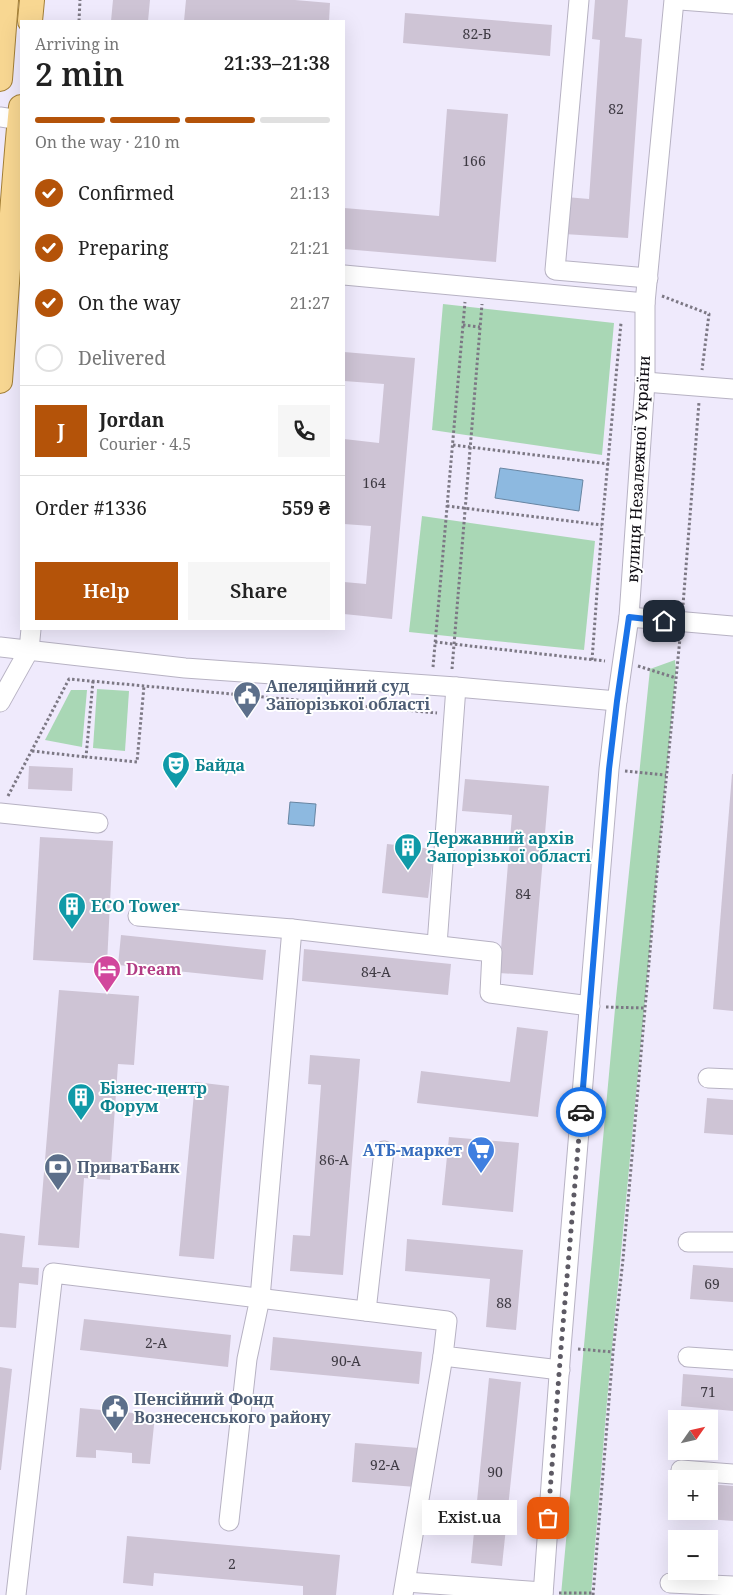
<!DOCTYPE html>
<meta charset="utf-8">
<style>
:root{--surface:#fff;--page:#f6f6f6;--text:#222;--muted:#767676;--line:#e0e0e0;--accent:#b45309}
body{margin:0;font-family:"Noto Serif",serif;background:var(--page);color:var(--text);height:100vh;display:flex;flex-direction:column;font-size:19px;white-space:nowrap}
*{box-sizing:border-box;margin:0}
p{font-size:16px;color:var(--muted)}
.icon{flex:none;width:28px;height:28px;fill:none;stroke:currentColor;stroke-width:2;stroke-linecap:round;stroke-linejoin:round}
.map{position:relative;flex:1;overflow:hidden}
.drawer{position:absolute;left:20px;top:20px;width:325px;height:610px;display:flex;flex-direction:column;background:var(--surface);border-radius:0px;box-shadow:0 5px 20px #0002}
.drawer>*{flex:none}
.needle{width:32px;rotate:56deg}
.controls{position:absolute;left:668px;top:1410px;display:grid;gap:10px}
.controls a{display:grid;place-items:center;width:50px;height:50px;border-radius:0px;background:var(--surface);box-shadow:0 5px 20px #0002;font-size:25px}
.pin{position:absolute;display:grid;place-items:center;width:42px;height:42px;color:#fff;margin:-21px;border-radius:10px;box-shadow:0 2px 8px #0006}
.courier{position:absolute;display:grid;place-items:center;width:50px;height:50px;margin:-25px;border:4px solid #1a73e8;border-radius:50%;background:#fff;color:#222;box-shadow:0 1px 6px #0007}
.bubble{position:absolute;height:35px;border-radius:0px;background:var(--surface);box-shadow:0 5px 20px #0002;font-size:16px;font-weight:600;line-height:35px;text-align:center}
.summary em{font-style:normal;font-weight:600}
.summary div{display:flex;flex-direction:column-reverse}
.summary{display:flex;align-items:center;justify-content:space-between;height:85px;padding:0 15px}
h1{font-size:32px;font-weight:600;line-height:38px}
.bar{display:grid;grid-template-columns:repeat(4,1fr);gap:8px 5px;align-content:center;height:60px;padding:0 15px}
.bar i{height:6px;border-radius:4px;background:var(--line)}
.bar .selected{background:var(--accent)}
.bar p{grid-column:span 4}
.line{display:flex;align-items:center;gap:12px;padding:0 15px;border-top:1px solid var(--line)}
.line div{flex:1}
.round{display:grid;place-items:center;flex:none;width:52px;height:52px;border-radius:0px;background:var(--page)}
ol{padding:0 15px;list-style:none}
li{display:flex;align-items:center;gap:15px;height:55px}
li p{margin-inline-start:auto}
li .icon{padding:5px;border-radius:50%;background:var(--accent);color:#fff;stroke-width:4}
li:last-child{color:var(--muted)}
li i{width:28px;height:28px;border:2px solid var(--line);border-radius:50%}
.action{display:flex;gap:10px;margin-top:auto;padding:10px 15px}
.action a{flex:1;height:58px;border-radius:0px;background:var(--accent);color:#fff;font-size:20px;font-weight:600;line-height:58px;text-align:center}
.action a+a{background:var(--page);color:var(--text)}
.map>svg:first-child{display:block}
</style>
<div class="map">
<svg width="733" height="1595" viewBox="0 0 733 1595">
<rect width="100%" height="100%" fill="#efeafc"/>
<g fill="#a9d7b5">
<path d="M443,304L614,323L602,455L432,430Z"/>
<path d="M422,516L595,541L584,650L409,632Z"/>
<path d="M675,660L676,672L607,1401L591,1595H561L616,998L650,669Z"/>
<path d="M97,689L129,691L125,751L93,748Z"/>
<path d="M71,690H87L82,747L45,740Z"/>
</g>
<g fill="#8db9e0" stroke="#6785a2">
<path d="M500,468L583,480L579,511L495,498Z"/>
<path d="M290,802L316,804L314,826L288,824Z"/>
</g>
<g fill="#cec4d5">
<path d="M113,0H150L148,21H111Z"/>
<path d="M186,0H295L330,3L329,21H184Z"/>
<path d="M595,0H628L625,37L642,39L628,238L564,234L566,197L589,199L600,40L592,39Z"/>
<path d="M405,13L552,25L550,56L403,43Z"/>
<path d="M447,109L508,114L496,262L344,249V208L439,216Z"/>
<path d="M344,352L415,358L392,619L344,614V582L366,584L371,526L344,524V439L379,443L384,384L344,381Z"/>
<path d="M29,766L73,768L72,791L28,789Z"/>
<path d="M732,774H733V1011L713,1009Z"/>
<path d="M465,779L549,786L533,975L499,973L512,815L462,811Z"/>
<path d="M40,837L113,841L107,964L33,960Z"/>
<path d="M387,844L434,849L428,898L382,893Z"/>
<path d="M121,935L266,950L263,980L118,965Z"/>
<path d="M304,949L451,964L448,995L302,981Z"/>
<path d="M59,990L139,996L134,1065L118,1064L110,1180L84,1178L79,1248L38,1245Z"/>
<path d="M517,1027L548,1031L538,1117L417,1103L421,1071L510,1082Z"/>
<path d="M310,1055L360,1059L343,1275L290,1271L293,1235L310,1236L321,1085L308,1084Z"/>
<path d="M195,1082L229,1086L214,1259L179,1256Z"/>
<path d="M707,1098L733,1100V1135L704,1133Z"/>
<path d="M449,1137L519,1143L513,1212L442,1205Z"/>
<path d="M0,1233L25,1236L22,1267L39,1268L38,1285L19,1283L16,1328L0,1327Z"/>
<path d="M407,1239L523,1250L516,1330L486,1327L490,1279L405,1271Z"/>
<path d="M693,1265L733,1268V1302L690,1299Z"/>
<path d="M84,1319L231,1335L228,1367L80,1350Z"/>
<path d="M273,1337L422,1352L419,1384L270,1370Z"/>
<path d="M0,1367L12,1369L1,1470H0Z"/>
<path d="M683,1374L733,1378V1411L681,1406Z"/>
<path d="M489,1378L521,1382L502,1566L471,1563Z"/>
<path d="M80,1408L155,1415L150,1464L132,1463V1453L96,1450V1458L76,1457Z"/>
<path d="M355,1443L419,1448L416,1487L352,1482Z"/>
<path d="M673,1482H676V1511H709V1484L733,1486V1521L670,1516Z"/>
<path d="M127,1536L340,1555L336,1595H303V1586L154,1573L153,1586L123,1583Z"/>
</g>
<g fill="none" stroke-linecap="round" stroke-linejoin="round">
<g stroke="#b7b2c3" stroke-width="21">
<g id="minor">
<path d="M579,0L555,270L648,278"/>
<path d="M680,0L733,4"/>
<path d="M0,117L20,120"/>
<path d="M344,275L645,303"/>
<path d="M645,382L733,389"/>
<path d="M629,617L733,626"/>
<path d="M0,647L185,668L456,687L617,701"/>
<path d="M0,702L29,650L31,629"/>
<path d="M0,813L98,823"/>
<path d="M138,916L292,929L492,952L490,993L590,1006"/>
<path d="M437,945L456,687"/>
<path d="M708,1078L733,1079"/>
<path d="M688,1242H733"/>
<path d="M366,1311L384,1151"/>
<path d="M688,1357L733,1360"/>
<path d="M681,1470L733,1474"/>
<path d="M229,1521L247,1359L260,1298L292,929"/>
<path d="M406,1582L543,1592"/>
<path d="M670,1583L733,1586"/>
<path d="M16,1595L53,1273L447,1321L443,1356L560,1370"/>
<path d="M403,1595L443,1356"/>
<path d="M543,1595L561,1348L609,769L617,701L629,617L645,382V303L674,0"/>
</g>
</g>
<g stroke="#a37f36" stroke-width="26">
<g id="major">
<path d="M30,21L32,0"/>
<path d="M0,79L6,0"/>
<path d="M0,381C7,289 12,198 21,107"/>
</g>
</g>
<g stroke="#7c7884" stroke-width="3" stroke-dasharray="2.5 2.5" stroke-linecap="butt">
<path d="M79,21L80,0"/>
<path d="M662,296L709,314L702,370"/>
<path d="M463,325L480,327"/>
<path d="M453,445L609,464"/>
<path d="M447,506L602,525"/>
<path d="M683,605L699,402"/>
<path d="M435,642L605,661"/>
<path d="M592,660L602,525L621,323"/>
<path d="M638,666L676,678"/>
<path d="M433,667L465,302"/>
<path d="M452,669L482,304"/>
<path d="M93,681L86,757L137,762L144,686"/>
<path d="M32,751L86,757"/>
<path d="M625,771L666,775"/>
<path d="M8,796L69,679L437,713"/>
<path d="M606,1007L645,1008"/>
<path d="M578,1349L613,1352"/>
<path d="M559,1593H593"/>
<path d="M593,1595L613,1352L623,1259L656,883L680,638"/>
</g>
<use href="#minor" stroke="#fff" stroke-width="19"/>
<use href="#major" stroke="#f8d792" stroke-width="24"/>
</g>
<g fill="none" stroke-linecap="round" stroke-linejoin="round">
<path stroke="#5d5a64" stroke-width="5" stroke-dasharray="0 9" d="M548,1518L561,1348L581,1112"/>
<path stroke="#1a73e8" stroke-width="6" d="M581,1112L609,769L617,701L629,617L664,621"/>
</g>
<defs>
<g id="civic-pin" transform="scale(1.4375)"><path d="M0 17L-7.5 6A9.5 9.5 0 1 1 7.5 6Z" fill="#5c6f8a" stroke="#fff"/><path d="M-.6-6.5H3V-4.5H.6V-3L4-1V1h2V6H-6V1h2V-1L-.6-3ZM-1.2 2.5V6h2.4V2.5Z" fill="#fff"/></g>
<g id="theatre-pin" transform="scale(1.4375)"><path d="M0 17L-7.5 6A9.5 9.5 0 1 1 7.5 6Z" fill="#0f9aa8" stroke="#fff"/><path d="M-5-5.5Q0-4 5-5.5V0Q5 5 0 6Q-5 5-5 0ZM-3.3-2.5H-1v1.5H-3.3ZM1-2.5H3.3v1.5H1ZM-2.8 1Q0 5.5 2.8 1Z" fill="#fff"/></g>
<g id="building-pin" transform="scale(1.4375)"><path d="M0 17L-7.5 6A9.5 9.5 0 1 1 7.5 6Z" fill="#0f9aa8" stroke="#fff"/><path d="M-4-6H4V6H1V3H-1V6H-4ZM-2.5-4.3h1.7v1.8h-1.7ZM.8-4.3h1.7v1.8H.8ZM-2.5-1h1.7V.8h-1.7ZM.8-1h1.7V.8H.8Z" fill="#fff"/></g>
<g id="hotel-pin" transform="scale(1.4375)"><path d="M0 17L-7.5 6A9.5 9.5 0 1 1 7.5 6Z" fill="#d1479c" stroke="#fff"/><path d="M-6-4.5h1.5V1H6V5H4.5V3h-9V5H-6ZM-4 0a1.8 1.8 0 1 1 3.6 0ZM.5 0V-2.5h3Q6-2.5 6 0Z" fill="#fff"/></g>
<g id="supermarket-pin" transform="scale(1.4375)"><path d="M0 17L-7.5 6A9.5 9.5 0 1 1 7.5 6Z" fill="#3f7fe0" stroke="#fff"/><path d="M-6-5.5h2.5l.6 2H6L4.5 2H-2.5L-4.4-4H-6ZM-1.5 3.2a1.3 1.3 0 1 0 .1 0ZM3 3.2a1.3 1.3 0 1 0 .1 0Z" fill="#fff"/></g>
<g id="bank-pin" transform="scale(1.4375)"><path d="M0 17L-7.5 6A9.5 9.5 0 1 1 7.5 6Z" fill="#5c6f8a" stroke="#fff"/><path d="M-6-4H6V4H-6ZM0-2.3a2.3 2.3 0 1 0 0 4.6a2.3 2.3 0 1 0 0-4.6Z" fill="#fff"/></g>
</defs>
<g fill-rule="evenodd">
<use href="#civic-pin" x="247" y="695"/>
<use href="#theatre-pin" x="176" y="765"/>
<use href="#building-pin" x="408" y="847"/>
<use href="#building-pin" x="72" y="906"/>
<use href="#hotel-pin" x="107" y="969"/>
<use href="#building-pin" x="81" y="1097"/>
<use href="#supermarket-pin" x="481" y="1150"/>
<use href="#bank-pin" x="58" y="1167"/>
<use href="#civic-pin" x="115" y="1408"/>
</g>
<g text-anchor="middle" stroke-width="4" stroke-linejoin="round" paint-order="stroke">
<g font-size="14" fill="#3e3a43">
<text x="477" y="39">82-Б</text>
<text x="616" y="114">82</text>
<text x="474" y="166">166</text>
<text x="374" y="488">164</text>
<text x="523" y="899">84</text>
<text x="376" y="977">84-А</text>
<text x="334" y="1165">86-А</text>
<text x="712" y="1289">69</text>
<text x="504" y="1308">88</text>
<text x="156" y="1348">2-А</text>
<text x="346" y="1366">90-А</text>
<text x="708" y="1397">71</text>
<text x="385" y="1470">92-А</text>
<text x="495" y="1477">90</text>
<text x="232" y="1569">2</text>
</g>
<g font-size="16" fill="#0e0c12" stroke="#fff">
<text transform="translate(638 469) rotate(-87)" y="6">вулиця Незалежної України</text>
</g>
<g font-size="16" font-weight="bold" fill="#4e5e75" stroke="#fff" text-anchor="start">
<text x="266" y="692">Апеляційний суд<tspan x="266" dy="18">Запорізької області</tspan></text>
<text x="77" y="1173">ПриватБанк</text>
<text x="134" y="1405">Пенсійний Фонд<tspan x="134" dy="18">Вознесенського району</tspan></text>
</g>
<g font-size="16" font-weight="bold" fill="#0d838f" stroke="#fff" text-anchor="start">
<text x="195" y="771">Байда</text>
<text x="427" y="844">Державний архів<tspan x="427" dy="18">Запорізької області</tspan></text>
<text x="91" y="912">ECO Tower</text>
<text x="100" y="1094">Бізнес-центр<tspan x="100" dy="18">Форум</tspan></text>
</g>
<g font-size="16" font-weight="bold" fill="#b23c85" stroke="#fff" text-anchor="start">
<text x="126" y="975">Dream</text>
</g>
<g font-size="16" font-weight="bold" fill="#366cbe" stroke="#fff" text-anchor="end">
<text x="462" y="1156">АТБ-маркет</text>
</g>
</g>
</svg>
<div class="controls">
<a><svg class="needle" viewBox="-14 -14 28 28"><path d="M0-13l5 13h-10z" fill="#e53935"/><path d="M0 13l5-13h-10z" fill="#767676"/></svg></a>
<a>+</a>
<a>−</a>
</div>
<div class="pin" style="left:548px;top:1518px;background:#ea580c"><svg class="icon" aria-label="bag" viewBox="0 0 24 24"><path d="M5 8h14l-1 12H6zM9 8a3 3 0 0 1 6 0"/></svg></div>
<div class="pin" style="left:664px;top:621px;background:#1f2937"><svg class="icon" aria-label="home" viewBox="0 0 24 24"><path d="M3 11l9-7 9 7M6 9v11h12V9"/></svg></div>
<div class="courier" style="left:581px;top:1112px"><svg class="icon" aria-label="car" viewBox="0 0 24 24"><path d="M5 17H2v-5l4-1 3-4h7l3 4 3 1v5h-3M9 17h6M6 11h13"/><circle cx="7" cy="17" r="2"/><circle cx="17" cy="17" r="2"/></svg></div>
<div class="bubble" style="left:422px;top:1500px;width:95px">Exist.ua</div>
<section class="drawer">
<div class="summary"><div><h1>2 min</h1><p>Arriving in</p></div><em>21:33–21:38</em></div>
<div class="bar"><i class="selected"></i><i class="selected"></i><i class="selected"></i><i></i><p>On the way · 210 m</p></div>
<ol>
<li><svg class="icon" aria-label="check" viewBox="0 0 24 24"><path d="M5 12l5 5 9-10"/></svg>Confirmed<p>21:13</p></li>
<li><svg class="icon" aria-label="check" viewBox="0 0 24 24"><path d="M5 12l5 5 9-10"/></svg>Preparing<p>21:21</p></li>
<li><svg class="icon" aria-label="check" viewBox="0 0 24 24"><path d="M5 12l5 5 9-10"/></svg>On the way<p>21:27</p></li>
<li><i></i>Delivered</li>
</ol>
<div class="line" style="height:90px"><b class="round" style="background:var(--accent);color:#fff">J</b><div><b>Jordan</b><p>Courier · 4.5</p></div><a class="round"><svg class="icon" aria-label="phone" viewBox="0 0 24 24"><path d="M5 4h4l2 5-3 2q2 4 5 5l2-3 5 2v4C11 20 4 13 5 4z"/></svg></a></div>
<div class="line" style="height:65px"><div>Order #1336</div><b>559 ₴</b></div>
<div class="action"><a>Help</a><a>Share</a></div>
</section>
</div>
